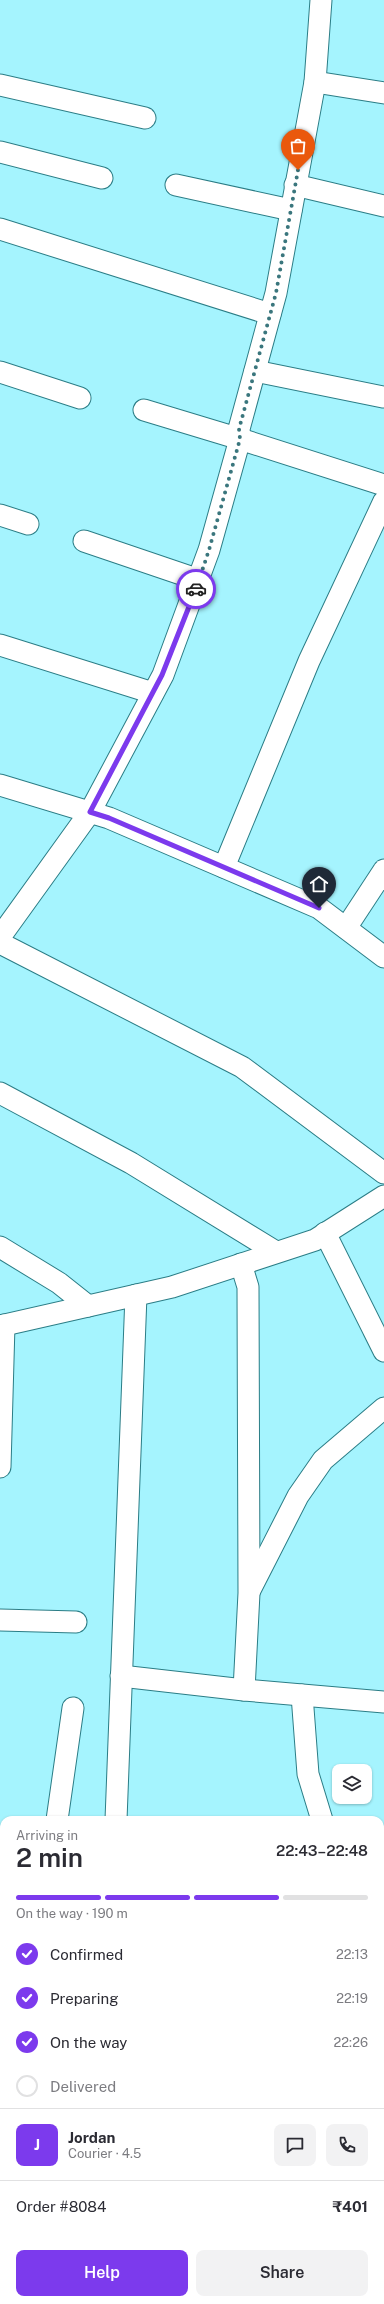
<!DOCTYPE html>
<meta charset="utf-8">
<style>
:root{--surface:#fff;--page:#f2f2f3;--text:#2b2b33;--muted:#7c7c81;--line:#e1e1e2;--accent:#7c3aed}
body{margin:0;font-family:"Public Sans",sans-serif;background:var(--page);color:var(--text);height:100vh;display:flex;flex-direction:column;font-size:15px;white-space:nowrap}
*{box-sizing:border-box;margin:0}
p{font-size:13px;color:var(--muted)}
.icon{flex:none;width:22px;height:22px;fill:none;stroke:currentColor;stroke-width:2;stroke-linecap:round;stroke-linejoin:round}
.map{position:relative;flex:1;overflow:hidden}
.panel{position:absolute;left:0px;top:1816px;width:384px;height:488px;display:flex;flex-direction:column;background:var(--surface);border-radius:12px 12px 0 0;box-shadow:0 1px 3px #0004}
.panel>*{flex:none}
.buttons{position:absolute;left:332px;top:1764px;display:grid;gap:8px}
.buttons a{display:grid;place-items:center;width:40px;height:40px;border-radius:8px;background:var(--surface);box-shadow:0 1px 3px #0004;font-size:20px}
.pin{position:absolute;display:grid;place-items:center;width:34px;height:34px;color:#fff;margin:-41px -17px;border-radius:50% 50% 50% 0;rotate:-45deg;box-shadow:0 0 4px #0007}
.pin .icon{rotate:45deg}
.courier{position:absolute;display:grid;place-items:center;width:40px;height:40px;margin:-20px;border:3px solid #7c3aed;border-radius:50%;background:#fff;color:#222;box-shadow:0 1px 5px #0007}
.headline em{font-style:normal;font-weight:600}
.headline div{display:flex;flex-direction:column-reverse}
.headline{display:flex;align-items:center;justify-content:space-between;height:68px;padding:0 16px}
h1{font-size:26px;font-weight:600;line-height:30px}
.bar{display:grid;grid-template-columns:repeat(4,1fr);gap:6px 4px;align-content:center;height:48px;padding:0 16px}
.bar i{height:5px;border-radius:3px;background:var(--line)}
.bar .current{background:var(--accent)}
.bar p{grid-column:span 4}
.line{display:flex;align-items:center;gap:10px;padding:0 16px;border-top:1px solid var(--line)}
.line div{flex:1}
.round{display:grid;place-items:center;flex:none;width:42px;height:42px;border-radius:8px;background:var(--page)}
ol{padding:0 16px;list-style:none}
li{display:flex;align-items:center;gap:12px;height:44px}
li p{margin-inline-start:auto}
li .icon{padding:4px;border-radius:50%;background:var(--accent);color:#fff;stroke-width:4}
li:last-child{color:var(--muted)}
li i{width:22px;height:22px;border:2px solid var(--line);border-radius:50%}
.action{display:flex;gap:8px;margin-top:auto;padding:8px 16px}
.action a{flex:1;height:46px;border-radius:8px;background:var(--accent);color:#fff;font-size:16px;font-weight:600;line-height:46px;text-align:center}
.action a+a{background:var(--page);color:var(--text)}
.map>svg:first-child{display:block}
</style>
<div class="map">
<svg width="384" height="2304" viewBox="0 0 384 2304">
<rect width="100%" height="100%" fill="#a5f4fe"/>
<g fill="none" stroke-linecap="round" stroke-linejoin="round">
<g stroke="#2b7d86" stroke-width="23">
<g id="minor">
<path d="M315,82L384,93"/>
<path d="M0,85L145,118"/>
<path d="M0,152L102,178"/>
<path d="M176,185L291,210"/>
<path d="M295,185L384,206"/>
<path d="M0,229L270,314"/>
<path d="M255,371L383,397"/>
<path d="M0,372L80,398"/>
<path d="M144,410L240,439L239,429L276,293L315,82L321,0"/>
<path d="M0,515L28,524"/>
<path d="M84,541L199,580"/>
<path d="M0,645L153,693"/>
<path d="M0,785L109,818L319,908L384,957"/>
<path d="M224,867L309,661L384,501"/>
<path d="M346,928L384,870"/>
<path d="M0,937L90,812L163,675L209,550L240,439L384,485"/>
<path d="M0,943L242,1067L384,1173"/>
<path d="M0,1093L131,1163L276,1252"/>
<path d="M325,1233L384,1351"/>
<path d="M0,1247L59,1283L88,1306"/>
<path d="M241,1264L248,1287L249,1593L244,1690"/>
<path d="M0,1326L172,1287L315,1240L384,1196"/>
<path d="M0,1467L4,1325"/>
<path d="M250,1590L298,1496L323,1460L384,1408"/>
<path d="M0,1620L76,1622"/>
<path d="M121,1676L244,1690L384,1702"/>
<path d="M302,1695L308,1774L322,1820"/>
<path d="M57,1820L73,1708"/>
<path d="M116,1820L136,1295"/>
<path d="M0,1847H4"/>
<path d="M380,1921L384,1926"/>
<path d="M0,1967H4"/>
<path d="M380,2009L384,2004"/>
<path d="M0,2022H1"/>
<path d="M380,2037L384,2040"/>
<path d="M0,2183L4,2177"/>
<path d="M94,2304L96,2300"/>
<path d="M254,2304L255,2300"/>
</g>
</g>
<use href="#minor" stroke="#fff" stroke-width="21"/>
</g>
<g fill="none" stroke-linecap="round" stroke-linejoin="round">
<path stroke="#3a767d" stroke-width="4" stroke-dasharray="0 7.2" d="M196,589L209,550L240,439L239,429L276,293L298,170"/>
<path stroke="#7c3aed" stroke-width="5" d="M196,589L162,675L90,812L109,818L319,908"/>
</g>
</svg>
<div class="buttons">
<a><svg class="icon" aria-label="layers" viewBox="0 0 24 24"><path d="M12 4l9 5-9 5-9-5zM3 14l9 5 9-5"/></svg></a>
</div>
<div class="pin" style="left:298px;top:170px;background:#ea580c"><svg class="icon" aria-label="bag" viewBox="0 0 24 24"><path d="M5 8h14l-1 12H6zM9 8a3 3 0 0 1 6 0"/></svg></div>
<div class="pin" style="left:319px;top:908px;background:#1f2937"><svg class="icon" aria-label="home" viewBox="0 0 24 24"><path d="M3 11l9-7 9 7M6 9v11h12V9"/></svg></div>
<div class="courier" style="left:196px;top:589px"><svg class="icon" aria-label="car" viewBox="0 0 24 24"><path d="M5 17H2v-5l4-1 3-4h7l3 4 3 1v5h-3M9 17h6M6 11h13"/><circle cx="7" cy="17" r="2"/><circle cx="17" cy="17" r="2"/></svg></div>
<section class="panel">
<div class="headline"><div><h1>2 min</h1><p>Arriving in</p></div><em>22:43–22:48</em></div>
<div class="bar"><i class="current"></i><i class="current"></i><i class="current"></i><i></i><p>On the way · 190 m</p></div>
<ol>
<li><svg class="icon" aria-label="check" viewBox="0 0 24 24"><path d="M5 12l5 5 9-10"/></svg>Confirmed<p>22:13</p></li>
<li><svg class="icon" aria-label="check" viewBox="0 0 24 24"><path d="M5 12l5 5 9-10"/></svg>Preparing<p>22:19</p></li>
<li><svg class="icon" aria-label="check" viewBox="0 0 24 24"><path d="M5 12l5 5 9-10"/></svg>On the way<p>22:26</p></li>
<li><i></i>Delivered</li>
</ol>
<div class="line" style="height:72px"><b class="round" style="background:var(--accent);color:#fff">J</b><div><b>Jordan</b><p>Courier · 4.5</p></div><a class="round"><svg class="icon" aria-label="chat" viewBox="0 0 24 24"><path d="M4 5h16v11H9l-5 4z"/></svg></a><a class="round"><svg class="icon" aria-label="phone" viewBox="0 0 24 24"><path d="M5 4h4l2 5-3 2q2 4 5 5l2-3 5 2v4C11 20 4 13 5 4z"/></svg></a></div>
<div class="line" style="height:52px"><div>Order #8084</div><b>₹401</b></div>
<div class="action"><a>Help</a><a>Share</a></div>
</section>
</div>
